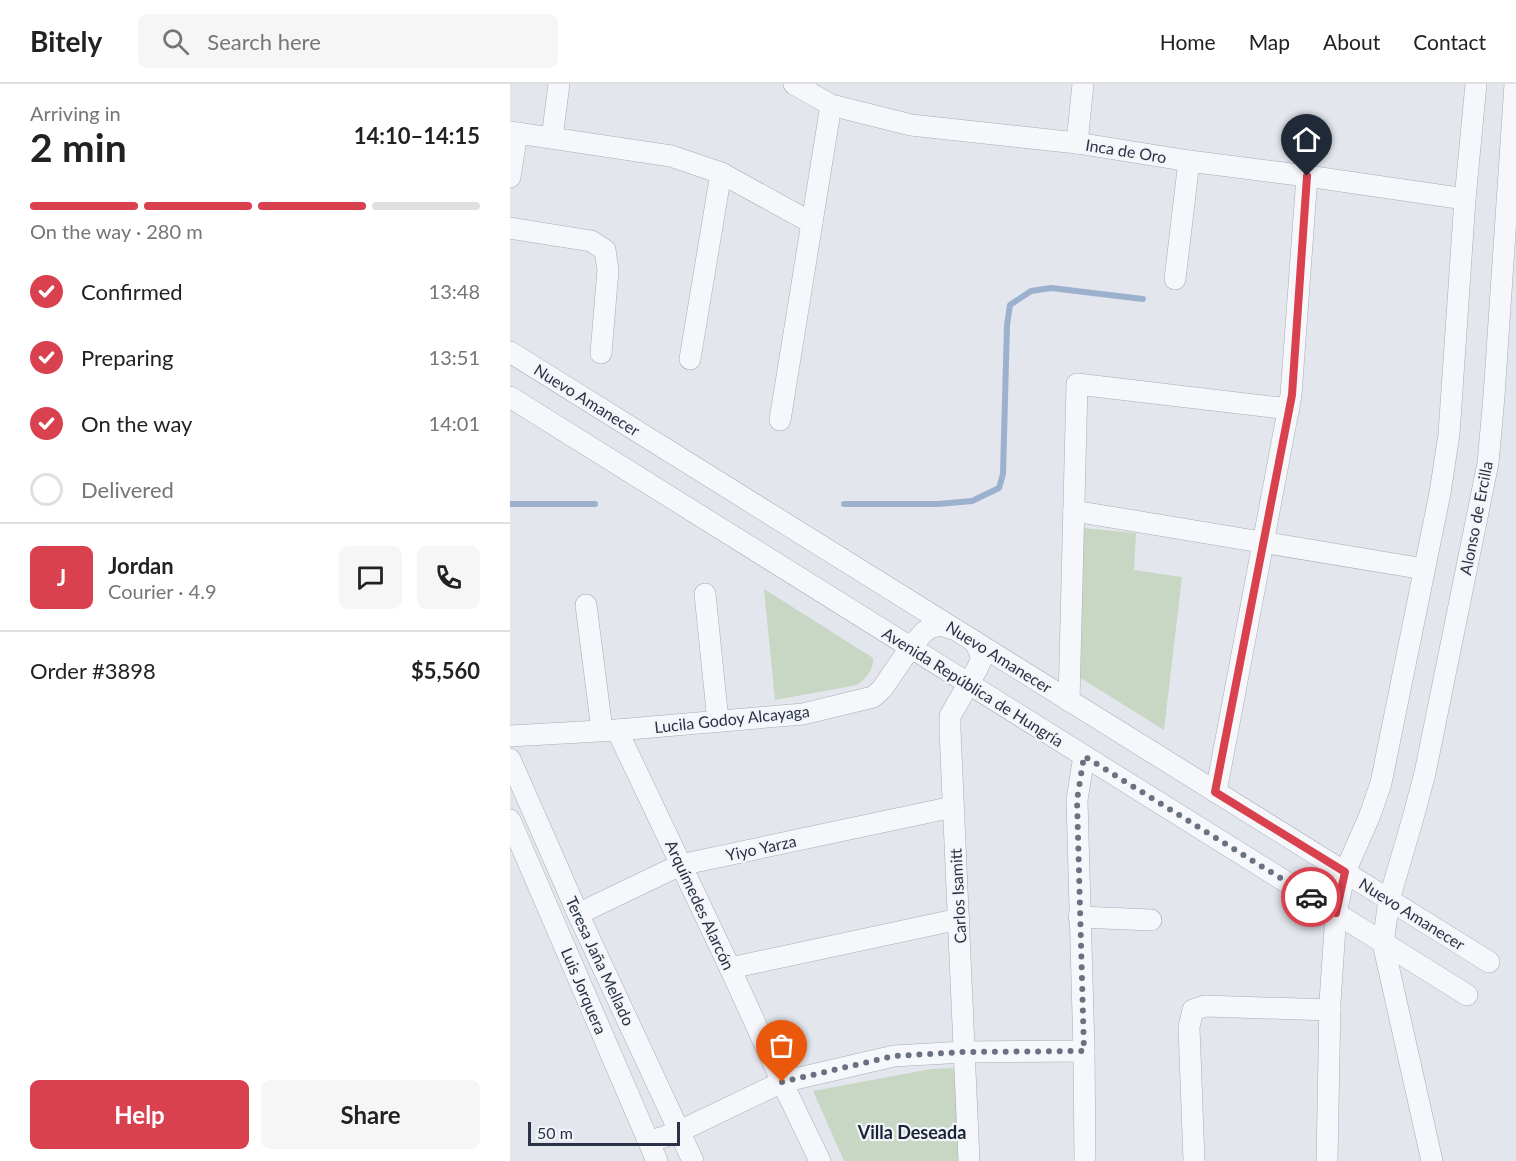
<!DOCTYPE html>
<meta charset="utf-8">
<style>
:root{--surface:#fff;--page:#f6f6f6;--text:#222;--muted:#767676;--line:#e0e0e0;--accent:#d9414f}
body{margin:0;font-family:Lato,sans-serif;background:var(--page);color:var(--text);height:100vh;display:flex;flex-direction:column;font-size:22px;white-space:nowrap}
*{box-sizing:border-box;margin:0}
p{font-size:20px;color:var(--muted)}
.icon{flex:none;width:33px;height:33px;fill:none;stroke:currentColor;stroke-width:2;stroke-linecap:round;stroke-linejoin:round}
.map{position:relative;flex:1;overflow:hidden}
.drawer{display:flex;flex-direction:column;background:var(--surface);width:510px}
.drawer>*{flex:none}
.scale{position:absolute;left:18px;bottom:15px;width:152px;box-sizing:border-box;padding-left:6px;border:3px solid #293246;border-top:0;font-size:16px;line-height:21px;white-space:nowrap;color:#293246;-webkit-text-stroke:4px #f3f5f9;paint-order:stroke}
.pin{position:absolute;display:grid;place-items:center;width:51px;height:51px;color:#fff;margin:-62px -26px;border-radius:50% 50% 50% 0;rotate:-45deg;box-shadow:0 0 6px #0007}
.pin .icon{rotate:45deg}
.courier{position:absolute;display:grid;place-items:center;width:60px;height:60px;margin:-30px;border:4px solid #d9414f;border-radius:50%;background:#fff;color:#222;box-shadow:0 2px 8px #0007}
.summary em{font-style:normal;font-weight:700}
.summary div{display:flex;flex-direction:column-reverse}
.summary{display:flex;align-items:center;justify-content:space-between;height:102px;padding:0 30px}
h1{font-size:39px;font-weight:700;line-height:45px}
.bar{display:grid;grid-template-columns:repeat(4,1fr);gap:9px 6px;align-content:center;height:72px;padding:0 30px}
.bar i{height:8px;border-radius:4px;background:var(--line)}
.bar .selected{background:var(--accent)}
.bar p{grid-column:span 4}
.line{display:flex;align-items:center;gap:15px;padding:0 30px;border-top:2px solid var(--line)}
.line div{flex:1}
.round{display:grid;place-items:center;flex:none;width:63px;height:63px;border-radius:9px;background:var(--page)}
ol{padding:0 30px;list-style:none}
li{display:flex;align-items:center;gap:18px;height:66px}
li p{margin-inline-start:auto}
li .icon{padding:6px;border-radius:50%;background:var(--accent);color:#fff;stroke-width:4}
li:last-child{color:var(--muted)}
li i{width:33px;height:33px;border:3px solid var(--line);border-radius:50%}
.cta{display:flex;gap:12px;margin-top:auto;padding:12px 30px}
.cta a{flex:1;height:69px;border-radius:9px;background:var(--accent);color:#fff;font-size:24px;font-weight:700;line-height:69px;text-align:center}
.cta a+a{background:var(--page);color:var(--text)}
header{display:flex;align-items:center;gap:36px;box-sizing:border-box;height:84px;padding:0 30px;background:var(--surface);border-bottom:2px solid var(--line)}
header strong{font-size:28px}
nav{display:flex;gap:33px;margin-inline-start:auto;font-size:21px}
.search{width:420px;height:54px;background:var(--page);display:flex;align-items:center;gap:15px;box-sizing:border-box;padding:0 21px;border-radius:9px;color:var(--muted);font-size:22px}
main{display:flex;flex:1;min-height:0}
.map>svg:first-child{display:block}
</style>
<header>
<strong>Bitely</strong>
<div class="search"><svg class="icon" aria-label="search" viewBox="0 0 24 24"><circle cx="10" cy="10" r="6"/><path d="M15 15l6 6"/></svg>Search here</div>
<nav><a>Home</a><a>Map</a><a>About</a><a>Contact</a></nav>
</header>
<main>
<section class="drawer">
<div class="summary"><div><h1>2 min</h1><p>Arriving in</p></div><em>14:10–14:15</em></div>
<div class="bar"><i class="selected"></i><i class="selected"></i><i class="selected"></i><i></i><p>On the way · 280 m</p></div>
<ol>
<li><svg class="icon" aria-label="check" viewBox="0 0 24 24"><path d="M5 12l5 5 9-10"/></svg>Confirmed<p>13:48</p></li>
<li><svg class="icon" aria-label="check" viewBox="0 0 24 24"><path d="M5 12l5 5 9-10"/></svg>Preparing<p>13:51</p></li>
<li><svg class="icon" aria-label="check" viewBox="0 0 24 24"><path d="M5 12l5 5 9-10"/></svg>On the way<p>14:01</p></li>
<li><i></i>Delivered</li>
</ol>
<div class="line" style="height:108px"><b class="round" style="background:var(--accent);color:#fff">J</b><div><b>Jordan</b><p>Courier · 4.9</p></div><a class="round"><svg class="icon" aria-label="chat" viewBox="0 0 24 24"><path d="M4 5h16v11H9l-5 4z"/></svg></a><a class="round"><svg class="icon" aria-label="phone" viewBox="0 0 24 24"><path d="M5 4h4l2 5-3 2q2 4 5 5l2-3 5 2v4C11 20 4 13 5 4z"/></svg></a></div>
<div class="line" style="height:78px"><div>Order #3898</div><b>$5,560</b></div>
<div class="cta"><a>Help</a><a>Share</a></div>
</section>
<div class="map">
<svg width="1006" height="1077" viewBox="0 0 1006 1077">
<rect width="100%" height="100%" fill="#e3e6ec"/>
<g fill="#c7d7c4">
<path d="M572,444L626,449L624,486L672,493L654,646L564,590Z"/>
<path d="M254,505L363,574C364,586 356,594 347,601L265,616Z"/>
<path d="M447,984L450,1077H334L303,1007L421,985Z"/>
</g>
<g fill="none" stroke-linecap="round" stroke-linejoin="round">
<g stroke="#9cb1ce" stroke-width="6">
<path d="M0,420H85"/>
<path d="M334,420H428L462,417L489,404L493,390L497,241L500,221L521,207L541,204L633,215"/>
</g>
<g stroke="#a7acb7" stroke-width="22">
<g id="minor">
<path d="M284,0L321,21L401,41L567,59L679,77L797,92L955,115"/>
<path d="M0,48L161,72L211,89L302,139"/>
<path d="M42,54L49,0"/>
<path d="M567,59L573,0"/>
<path d="M0,93L7,49"/>
<path d="M0,144L81,157L95,166L98,186L91,269"/>
<path d="M665,195L679,77"/>
<path d="M0,268L979,878"/>
<path d="M180,275L211,89"/>
<path d="M0,313L957,911"/>
<path d="M270,336L321,21"/>
<path d="M564,427L914,485"/>
<path d="M195,510L208,637"/>
<path d="M76,521L92,646"/>
<path d="M559,617L567,300L779,325"/>
<path d="M107,646L220,884L272,998L310,1077"/>
<path d="M0,652L107,646L293,630L363,613L372,605L400,564L414,548L420,544L430,541L443,545"/>
<path d="M574,672L567,716L574,967L575,1077"/>
<path d="M0,675L68,830L183,1077"/>
<path d="M706,708L781,311L797,92"/>
<path d="M0,736L147,1077"/>
<path d="M68,830L170,781L443,723"/>
<path d="M569,833L641,836"/>
<path d="M220,884L449,835"/>
<path d="M139,1058L168,1048L272,998L384,972L454,968L574,967"/>
<path d="M459,1077L440,646V632L467,585L471,576L470,568L464,557"/>
<path d="M684,1077L679,943L683,926L695,922L820,926"/>
<path d="M817,1077L820,918L826,829L835,788L860,731L871,699L930,409L939,350L955,115L966,0"/>
<path d="M922,1077L873,859L879,816L903,734L915,689L978,379L984,312L1005,0"/>
</g>
</g>
<use href="#minor" stroke="#f6f7fa" stroke-width="21"/>
</g>
<g fill="none" stroke-linecap="round" stroke-linejoin="round">
<path stroke="#6a7180" stroke-width="6" stroke-dasharray="0 10.8" d="M272,998L384,972L454,968L574,967L567,716L574,672L801,813"/>
<path stroke="#d9414f" stroke-width="8" d="M797,92L782,311L705,708L835,788L826,829L801,813"/>
</g>
<g text-anchor="middle" stroke-width="4.5" stroke-linejoin="round" paint-order="stroke">
<g font-size="16" fill="#293246" stroke="#f3f5f9">
<text transform="translate(616 67) rotate(9)" y="6">Inca de Oro</text>
<text transform="translate(77 316) rotate(32)" y="6">Nuevo Amanecer</text>
<text transform="translate(966 434) rotate(-79)" y="6">Alonso de Ercilla</text>
<text transform="translate(489 573) rotate(32)" y="6">Nuevo Amanecer</text>
<text transform="translate(463 603) rotate(32)" y="6">Avenida República de Hungría</text>
<text transform="translate(222 635) rotate(-6)" y="6">Lucila Godoy Alcayaga</text>
<text transform="translate(251 764) rotate(-12)" y="6">Yiyo Yarza</text>
<text transform="translate(448 812) rotate(-93)" y="6">Carlos Isamitt</text>
<text transform="translate(190 821) rotate(65)" y="6">Arquímedes Alarcón</text>
<text transform="translate(902 830) rotate(32)" y="6">Nuevo Amanecer</text>
<text transform="translate(90 877) rotate(65)" y="6">Teresa Jaña Mellado</text>
<text transform="translate(74 907) rotate(67)" y="6">Luis Jorquera</text>
</g>
<g font-size="18" font-weight="bold" fill="#1b2337" stroke="#f3f5f9">
<text x="402" y="1055">Villa Deseada</text>
</g>
</g>
</svg>
<div class="scale">50 m</div>
<div class="pin" style="left:272px;top:998px;background:#ea580c"><svg class="icon" aria-label="bag" viewBox="0 0 24 24"><path d="M5 8h14l-1 12H6zM9 8a3 3 0 0 1 6 0"/></svg></div>
<div class="pin" style="left:797px;top:92px;background:#1f2937"><svg class="icon" aria-label="home" viewBox="0 0 24 24"><path d="M3 11l9-7 9 7M6 9v11h12V9"/></svg></div>
<div class="courier" style="left:801px;top:813px"><svg class="icon" aria-label="car" viewBox="0 0 24 24"><path d="M5 17H2v-5l4-1 3-4h7l3 4 3 1v5h-3M9 17h6M6 11h13"/><circle cx="7" cy="17" r="2"/><circle cx="17" cy="17" r="2"/></svg></div>
</div>
</main>
